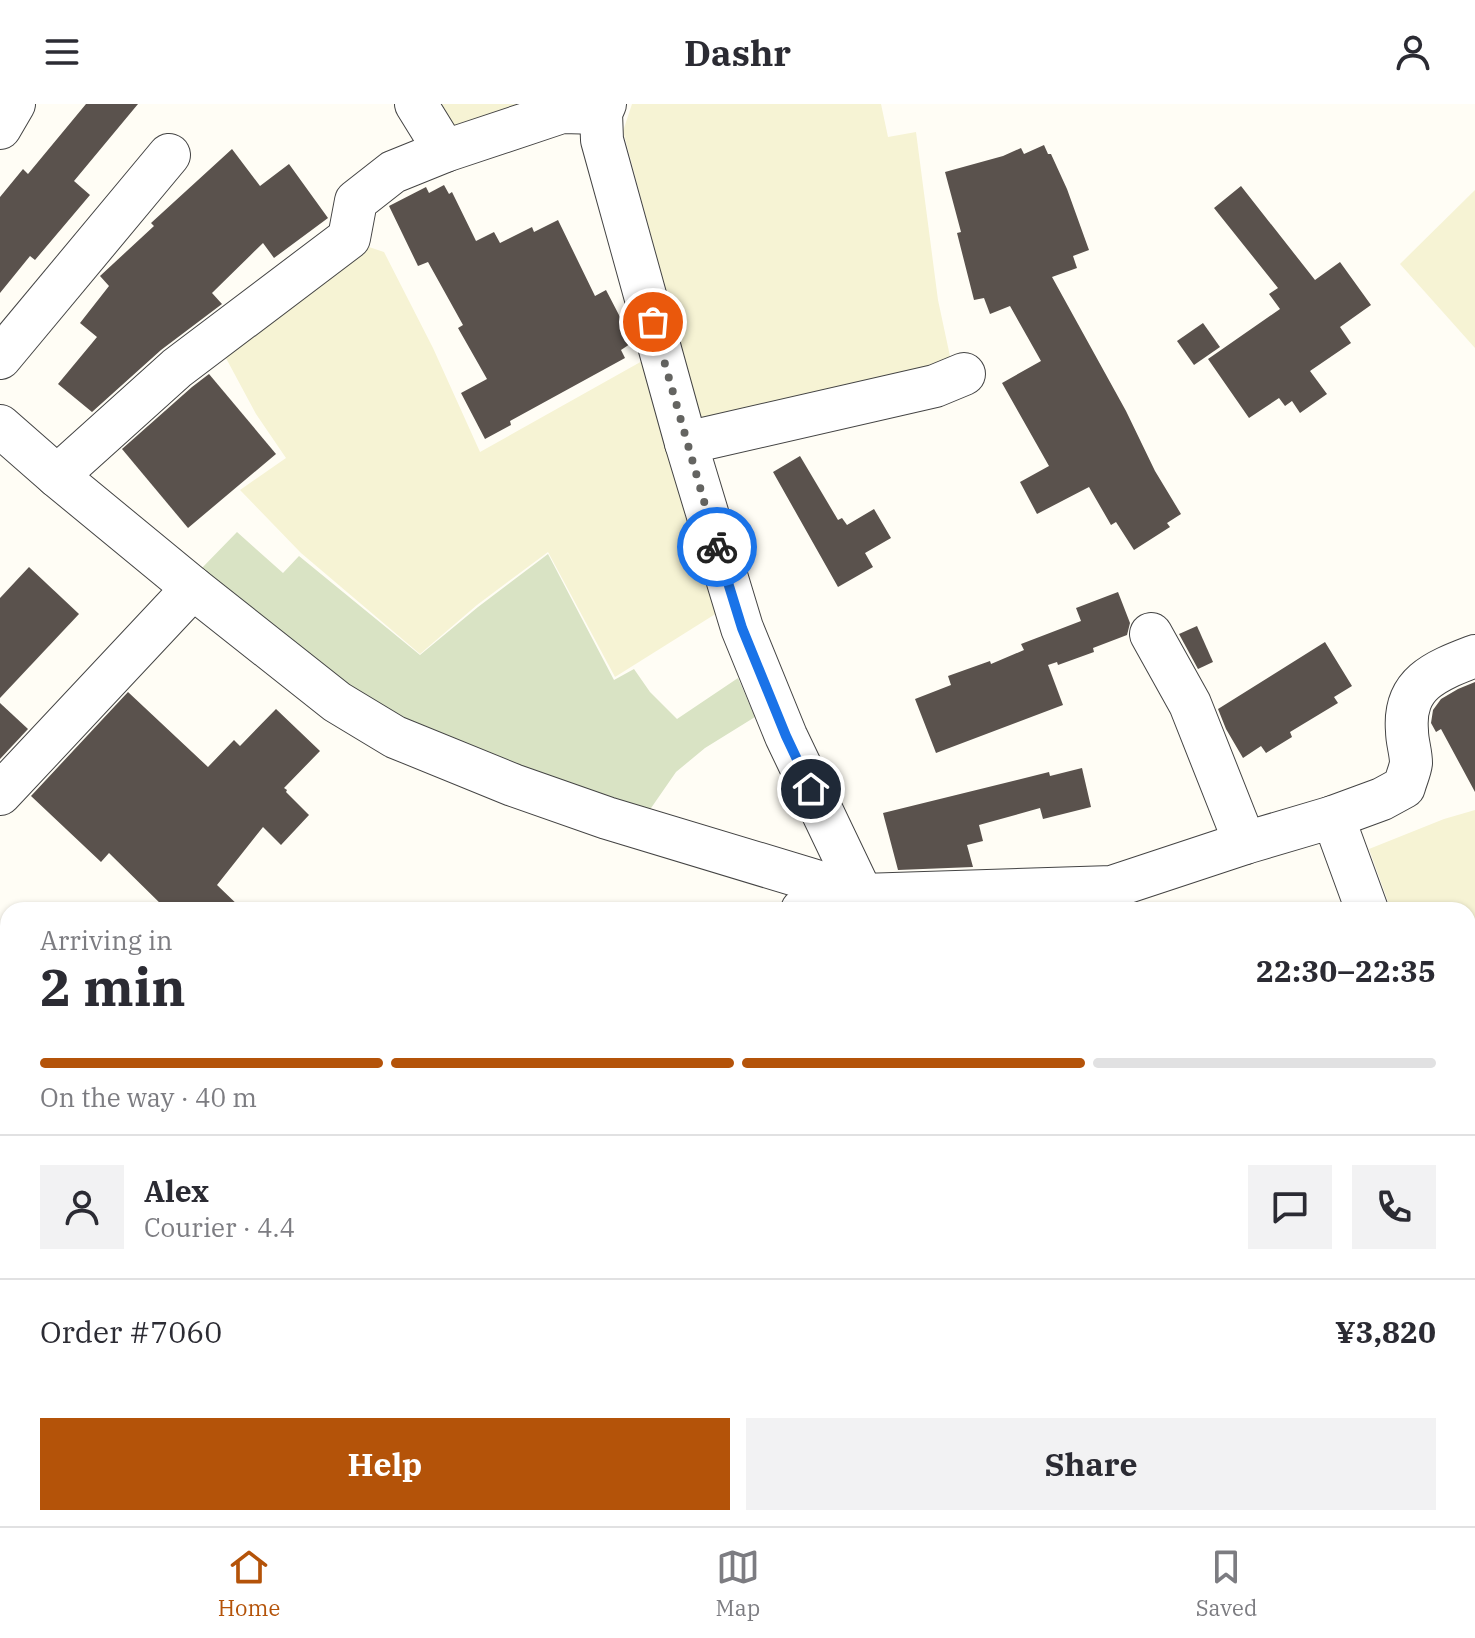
<!DOCTYPE html>
<meta charset="utf-8">
<style>
:root{--surface:#fff;--page:#f2f2f3;--text:#2b2b33;--muted:#7c7c81;--line:#e1e1e2;--accent:#b45309}
body{margin:0;font-family:"IBM Plex Serif",serif;background:var(--page);color:var(--text);height:100vh;display:flex;flex-direction:column;font-size:30px;white-space:nowrap}
*{box-sizing:border-box;margin:0}
p{font-size:26px;color:var(--muted)}
.icon{flex:none;width:44px;height:44px;fill:none;stroke:currentColor;stroke-width:2;stroke-linecap:round;stroke-linejoin:round}
.map{position:relative;flex:1;overflow:hidden}
.side{position:absolute;left:0px;top:798px;width:1476px;height:624px;display:flex;flex-direction:column;background:var(--surface);border-radius:24px 24px 0 0;box-shadow:0 2px 6px #0004}
.side>*{flex:none}
.pin{position:absolute;display:grid;place-items:center;width:68px;height:68px;color:#fff;margin:-34px;border:4px solid #fff;border-radius:50%;box-shadow:0 2px 8px #0007}
.courier{position:absolute;display:grid;place-items:center;width:80px;height:80px;margin:-40px;border:6px solid #1a73e8;border-radius:50%;background:#fff;color:#222;box-shadow:0 2px 10px #0007}
.overview em{font-style:normal;font-weight:800}
.overview div{display:flex;flex-direction:column-reverse}
.overview{display:flex;align-items:center;justify-content:space-between;height:136px;padding:0 40px}
h1{font-size:52px;font-weight:800;line-height:60px}
.bar{display:grid;grid-template-columns:repeat(4,1fr);gap:12px 8px;align-content:center;height:96px;padding:0 40px}
.bar i{height:10px;border-radius:6px;background:var(--line)}
.bar .current{background:var(--accent)}
.bar p{grid-column:span 4}
.line{display:flex;align-items:center;gap:20px;padding:0 40px;border-top:2px solid var(--line)}
.line div{flex:1}
.round{display:grid;place-items:center;flex:none;width:84px;height:84px;border-radius:0px;background:var(--page)}
.action{display:flex;gap:16px;margin-top:auto;padding:16px 40px}
.action a{flex:1;height:92px;border-radius:0px;background:var(--accent);color:#fff;font-size:32px;font-weight:800;line-height:92px;text-align:center}
.action a+a{background:var(--page);color:var(--text)}
header{display:flex;justify-content:space-between;align-items:center;height:104px;padding:0 40px;background:var(--surface);font-size:36px;font-weight:800}
.menu{display:flex;justify-content:space-around;align-items:center;height:112px;border-top:2px solid var(--line);background:var(--surface);font-size:22px;color:var(--muted)}
.menu a{display:grid;justify-items:center;gap:4px}
.menu .current{color:var(--accent)}
.map>svg:first-child{display:block}
</style>
<header><svg class="icon" aria-label="menu" viewBox="0 0 24 24"><path d="M4 6h16M4 12h16M4 18h16"/></svg>Dashr<svg class="icon" aria-label="person" viewBox="0 0 24 24"><circle cx="12" cy="8" r="4"/><path d="M4 21q1-7 8-7t8 7"/></svg></header>
<div class="map">
<svg width="1475" height="1422" viewBox="0 0 1475 1422">
<rect width="100%" height="100%" fill="#fffdf5"/>
<g fill="#f6f3d4">
<path d="M431,0H540L448,25Z"/>
<path d="M632,0H881L888,33L916,28L938,196L951,257L700,315L623,27Z"/>
<path d="M1475,86V244L1400,160Z"/>
<path d="M366,142L384,148L433,244L480,348L644,256L717,509L615,573L548,448L477,501L420,550L301,449L240,386L286,354L256,310L220,243Z"/>
<path d="M1475,706V823L1468,825V806H1391L1369,745L1444,715Z"/>
<path d="M8,1332V1414H223L211,1422H0V1339Z"/>
<path d="M343,1414H743L746,1422H349Z"/>
<path d="M761,1414H957L939,1422H764Z"/>
</g>
<path fill="#d9e3c4" d="M237,428L283,469L299,452L420,551L478,503L548,450L614,576L634,565L650,588L677,615L738,574L755,613L705,644L676,668L649,707L419,625L354,588L199,467Z"/>
<g fill="#5a524d">
<path d="M86,0H138L74,77L90,91L35,156L30,152L0,189V93L23,65L28,70Z"/>
<path d="M1044,41L1048,50H1051L1067,85L1089,146L1073,152L1077,164L1052,173L1126,307L1155,367L1181,410L1167,419L1170,423L1134,446L1116,418L1111,421L1089,383L1037,410L1020,378L1049,362L1002,279L1041,257L1010,202L990,210L984,194L974,196L957,129L961,128L945,68L1003,52L1021,44L1024,50Z"/>
<path d="M232,45L260,82L289,60L328,114L274,154L263,139L212,189L222,200L161,246L92,308L58,280L97,233L80,219L109,182L100,172L154,122L151,119Z"/>
<path d="M444,81L449,90L452,88L476,137L494,128L500,139L532,123L534,128L558,116L595,192L606,186L633,238L621,246L625,254L510,317L511,321L485,335L461,289L487,275L458,224L463,221L428,158L418,162L389,102L426,83L429,89Z"/>
<path d="M1241,82L1315,176L1340,158L1371,201L1340,223L1351,239L1310,267L1327,290L1300,309L1292,297L1285,302L1279,294L1249,314L1208,255L1280,205L1269,190L1278,184L1214,104Z"/>
<path d="M1203,219L1220,243L1194,261L1177,237Z"/>
<path d="M209,270L276,350L188,424L122,345L192,283Z"/>
<path d="M800,352L838,416L842,414L847,421L874,405L891,434L865,449L873,463L838,483L773,368Z"/>
<path d="M29,463L79,510L0,594V494Z"/>
<path d="M1118,488L1130,519L1127,531L1093,544L1094,548L1058,561L1057,558L1048,561L1063,601L936,649L915,595L951,581L948,572L990,557L991,560L1024,546L1021,540L1081,517L1076,504Z"/>
<path d="M1197,522L1213,558L1198,565L1179,530Z"/>
<path d="M1325,538L1352,582L1334,593L1338,599L1290,628L1292,633L1266,649L1261,642L1243,654L1226,625L1218,605Z"/>
<path d="M1475,578V688L1441,625L1436,628L1431,619L1433,606L1441,595L1458,585Z"/>
<path d="M128,588L208,663L234,636L240,642L276,605L320,647L284,684L287,686L286,688L309,711L281,741L263,723L217,781L243,806H167L109,749L101,758L31,692Z"/>
<path d="M0,599L28,625L0,655Z"/>
<path d="M1082,664L1091,703L1043,715L1040,704L979,721L983,737L967,741L973,763L898,766L883,709L1049,668L1050,672Z"/>
</g>
<g fill="none" stroke-linecap="round" stroke-linejoin="round">
<g stroke="#444" stroke-width="44">
<g id="minor">
<path d="M416,0L445,47"/>
<path d="M605,0L601,9L602,36L686,339L742,524L786,632L862,791L866,806"/>
<path d="M0,24L14,0"/>
<path d="M0,254L169,51"/>
<path d="M0,322L57,372L193,484L337,598L395,633L513,681L607,714L862,791"/>
<path d="M686,339L935,282L964,270"/>
<path d="M57,372L177,264L349,134L356,97L393,68L445,47L562,8L601,9"/>
<path d="M1151,530L1190,600L1245,739"/>
<path d="M0,690L193,484"/>
<path d="M1333,713L1382,695L1404,683C1406,675 1410,667 1411,659C1411,648 1407,638 1407,627C1403,579 1436,567 1475,552"/>
<path d="M802,806L862,791L1112,783L1245,739L1333,713L1367,806"/>
<path d="M1468,978L1475,981"/>
<path d="M0,1037L8,1044"/>
<path d="M0,1228L8,1224"/>
<path d="M326,1414L331,1422"/>
<path d="M755,1414L758,1422"/>
<path d="M1044,1414L1046,1422"/>
<path d="M226,1422L239,1414"/>
<path d="M974,1422L991,1414"/>
</g>
</g>
<use href="#minor" stroke="#fff" stroke-width="42"/>
</g>
<g fill="none" stroke-linecap="round" stroke-linejoin="round">
<path stroke="#646461" stroke-width="8" stroke-dasharray="0 14.4" d="M653,218L717,443"/>
<path stroke="#1a73e8" stroke-width="10" d="M717,443L742,524L786,632L811,685"/>
</g>
</svg>
<div class="pin" style="left:653px;top:218px;background:#ea580c"><svg class="icon" aria-label="bag" viewBox="0 0 24 24"><path d="M5 8h14l-1 12H6zM9 8a3 3 0 0 1 6 0"/></svg></div>
<div class="pin" style="left:811px;top:685px;background:#1f2937"><svg class="icon" aria-label="home" viewBox="0 0 24 24"><path d="M3 11l9-7 9 7M6 9v11h12V9"/></svg></div>
<div class="courier" style="left:717px;top:443px"><svg class="icon" aria-label="bike" viewBox="0 0 24 24"><circle cx="6" cy="16" r="4"/><circle cx="18" cy="16" r="4"/><path d="M6 16l4-8h5l3 8M10 8l3 8H6M13 5h3"/></svg></div>
<section class="side">
<div class="overview"><div><h1>2 min</h1><p>Arriving in</p></div><em>22:30–22:35</em></div>
<div class="bar"><i class="current"></i><i class="current"></i><i class="current"></i><i></i><p>On the way · 40 m</p></div>
<div class="line" style="height:144px"><a class="round"><svg class="icon" aria-label="person" viewBox="0 0 24 24"><circle cx="12" cy="8" r="4"/><path d="M4 21q1-7 8-7t8 7"/></svg></a><div><b>Alex</b><p>Courier · 4.4</p></div><a class="round"><svg class="icon" aria-label="chat" viewBox="0 0 24 24"><path d="M4 5h16v11H9l-5 4z"/></svg></a><a class="round"><svg class="icon" aria-label="phone" viewBox="0 0 24 24"><path d="M5 4h4l2 5-3 2q2 4 5 5l2-3 5 2v4C11 20 4 13 5 4z"/></svg></a></div>
<div class="line" style="height:104px"><div>Order #7060</div><b>¥3,820</b></div>
<div class="action"><a>Help</a><a>Share</a></div>
</section>
</div>
<nav class="menu">
<a class="current"><svg class="icon" aria-label="home" viewBox="0 0 24 24"><path d="M3 11l9-7 9 7M6 9v11h12V9"/></svg>Home</a>
<a><svg class="icon" aria-label="map" viewBox="0 0 24 24"><path d="M3 6l6-2 6 2 6-2v14l-6 2-6-2-6 2zM9 4v14M15 6v14"/></svg>Map</a>
<a><svg class="icon" aria-label="saved" viewBox="0 0 24 24"><path d="M7 4h10v16l-5-4-5 4z"/></svg>Saved</a>
</nav>
